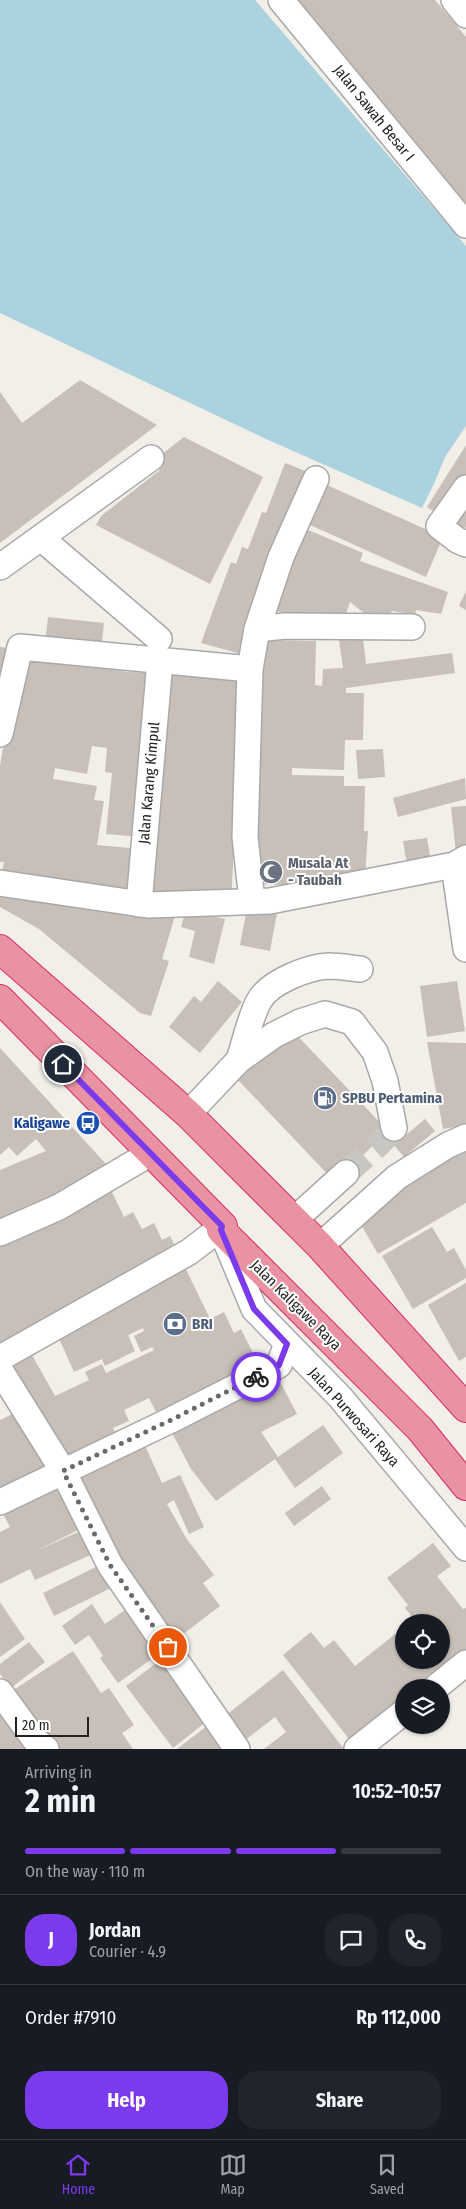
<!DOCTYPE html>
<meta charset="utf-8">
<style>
:root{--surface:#171b24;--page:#20242c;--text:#f1f3f6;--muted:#9ea1a6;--line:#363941;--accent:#7c3aed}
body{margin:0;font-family:"Fira Sans Condensed",sans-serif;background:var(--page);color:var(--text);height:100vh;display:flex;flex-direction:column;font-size:19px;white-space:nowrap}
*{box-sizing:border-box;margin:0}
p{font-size:16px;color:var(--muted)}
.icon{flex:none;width:28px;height:28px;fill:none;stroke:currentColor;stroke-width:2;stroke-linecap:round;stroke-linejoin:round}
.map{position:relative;height:1749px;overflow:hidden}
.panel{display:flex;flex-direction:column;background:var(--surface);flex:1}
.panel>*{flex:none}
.controls{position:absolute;left:395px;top:1614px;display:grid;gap:10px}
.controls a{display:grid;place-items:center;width:55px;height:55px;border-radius:50%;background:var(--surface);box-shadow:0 1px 4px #0004;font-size:25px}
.scale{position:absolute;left:15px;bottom:12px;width:74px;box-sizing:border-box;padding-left:5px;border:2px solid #222;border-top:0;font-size:14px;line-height:18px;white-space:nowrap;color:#222;-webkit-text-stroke:4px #fff;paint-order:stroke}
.pin{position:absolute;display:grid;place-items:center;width:42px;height:42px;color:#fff;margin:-21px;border:2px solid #fff;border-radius:50%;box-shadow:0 1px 5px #0007}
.courier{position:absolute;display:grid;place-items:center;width:50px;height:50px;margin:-25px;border:4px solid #7c3aed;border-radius:50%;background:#fff;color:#222;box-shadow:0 1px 6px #0007}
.head em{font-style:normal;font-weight:700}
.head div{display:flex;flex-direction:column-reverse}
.head{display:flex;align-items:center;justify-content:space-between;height:85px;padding:0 25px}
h1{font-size:32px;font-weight:700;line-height:38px}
.bar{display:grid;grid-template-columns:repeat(4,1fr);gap:8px 5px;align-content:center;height:60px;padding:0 25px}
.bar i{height:6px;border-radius:4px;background:var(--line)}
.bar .active{background:var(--accent)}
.bar p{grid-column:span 4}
.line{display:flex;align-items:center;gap:12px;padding:0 25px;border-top:1px solid var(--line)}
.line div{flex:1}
.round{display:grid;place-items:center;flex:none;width:52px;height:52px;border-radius:20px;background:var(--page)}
.primary-button{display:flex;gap:10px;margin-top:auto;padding:10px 25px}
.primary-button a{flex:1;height:58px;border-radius:20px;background:var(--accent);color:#fff;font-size:20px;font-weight:700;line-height:58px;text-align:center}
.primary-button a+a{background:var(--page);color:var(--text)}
.tab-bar{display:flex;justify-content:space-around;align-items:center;height:70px;border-top:1px solid var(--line);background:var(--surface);font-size:14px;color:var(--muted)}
.tab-bar a{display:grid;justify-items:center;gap:2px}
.tab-bar .active{color:var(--accent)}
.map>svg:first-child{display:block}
</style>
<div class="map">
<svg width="466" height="1749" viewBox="0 0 466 1749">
<rect width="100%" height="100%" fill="#f2efe9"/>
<path fill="#aad3df" d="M0,0H255L466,246V426L445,457L434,484L422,508L266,439L0,313Z"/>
<g fill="#c7bfb8">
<path d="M289,0H435L441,7L466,37V211Z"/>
<path d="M80,380L157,425L0,543V392L22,423Z"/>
<path d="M184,437L263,477L210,584L96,525L101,516L160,470L153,461Z"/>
<path d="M466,445V480L443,517L427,507Z"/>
<path d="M285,463L308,472L241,654L201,643L231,562L236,564L242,547L248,549L262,512L266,513Z"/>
<path d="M318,481L443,537L426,577L301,521Z"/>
<path d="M466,497V527L461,533L446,520Z"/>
<path d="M301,527L363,553L360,561L448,592L441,614L416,610L415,615L392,611L389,617L364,613L350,602L343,622L268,610Z"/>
<path d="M466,591V610L459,606Z"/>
<path d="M48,617L104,623L101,651L45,645Z"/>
<path d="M362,630L366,664L452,653L455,673L346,688V693H364L363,740H345L344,770L292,768V775L344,776V786H365L364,831H368L365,880L289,885L252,884L261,640L316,641L315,685L322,686L323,669L343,668L338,634Z"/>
<path d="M0,647L9,648L0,681Z"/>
<path d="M19,656L128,672L156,673L142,837L106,834L112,773L105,772L107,748L92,746L87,774L55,768L53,779L97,786L94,800L104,801L97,845L141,849L137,896L1,877L4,862H0V766Z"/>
<path d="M164,667L244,672L231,901L144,895Z"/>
<path d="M383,749L385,777L358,779L356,750Z"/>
<path d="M465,778L466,799L398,817L393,798Z"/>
<path d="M466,806V852L456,853L451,807Z"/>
<path d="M427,838L432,867L408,871L403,841Z"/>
<path d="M0,891L175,916L162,959L169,961L151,1016L140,1013L39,929L0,907Z"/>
<path d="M247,908L277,913L270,951L240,945Z"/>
<path d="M186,910L225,919L214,964L189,957L195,931L181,927Z"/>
<path d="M218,981L242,1002L200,1053L169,1027L194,996L201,1002Z"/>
<path d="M457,981L465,1031L427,1037L420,986Z"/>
<path d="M291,1029L388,1131L335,1182L238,1080Z"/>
<path d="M427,1042L466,1043V1125L443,1129Z"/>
<path d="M0,1048L106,1164L80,1188L0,1221V1170L46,1151L36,1139L17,1156L9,1147L0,1155Z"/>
<path d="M425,1119L435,1131L404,1157L394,1145Z"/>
<path d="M466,1149V1203L378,1254L360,1223L378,1212L377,1209L396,1197L393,1193L415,1177Z"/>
<path d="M110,1188L124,1217L133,1212L142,1229L154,1223L162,1240L170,1236L179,1254L0,1351V1243Z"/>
<path d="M432,1227L447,1252L454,1248L466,1270V1278L413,1309L382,1256Z"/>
<path d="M182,1261L210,1319L224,1312L234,1333L241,1329L258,1363L156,1412L149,1398L124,1410L129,1421L113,1428L115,1432L64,1457L38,1404L30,1409L6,1360L28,1348L55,1396L89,1380L85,1372L102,1364L106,1373L154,1350L152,1347L141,1352L134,1336L144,1331L143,1328L128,1335L135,1351L105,1366L102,1359L74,1372L57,1334Z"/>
<path d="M466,1283V1357L459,1361L428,1305Z"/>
<path d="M275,1372L297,1414L261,1432L278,1457L323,1425L343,1453L295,1488L275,1459L216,1501L191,1469L169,1427Z"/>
<path d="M17,1412L46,1470L0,1494V1420Z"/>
<path d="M142,1439L162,1483L180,1475L204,1527L189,1534L174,1500L167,1504L186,1538L214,1575L203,1583L220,1606L174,1641L129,1581L74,1479Z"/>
<path d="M62,1478L86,1526L36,1551L87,1528L97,1552L35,1580L30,1569L0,1584V1532L10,1527L0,1508Z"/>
<path d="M322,1486L331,1499L294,1526L285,1513Z"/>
<path d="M433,1543L451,1566L437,1576L463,1609L466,1608V1656L425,1688H404V1704L353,1744L283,1655L311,1632L324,1648L334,1640L355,1666L404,1627V1660H441V1622H410L414,1619L405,1608L408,1605L387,1578Z"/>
<path d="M104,1563L115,1586L54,1616L43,1593Z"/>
<path d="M0,1602L25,1639L0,1657Z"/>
<path d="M92,1604L105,1624L132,1605L164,1650L118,1683L100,1658L103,1656L89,1635L75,1645L62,1626Z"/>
<path d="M29,1642L45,1662L11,1688L0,1674V1664Z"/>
<path d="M73,1651L101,1693L109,1688L134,1725L122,1733L133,1749H60L59,1747L54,1749L15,1689Z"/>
<path d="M167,1655L211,1718L173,1748L126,1686Z"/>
<path d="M283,1670L344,1749H264L286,1732L275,1717L244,1741L225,1716Z"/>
<path d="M0,1703L41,1749H0Z"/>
<path d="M207,1726L224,1749H177Z"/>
</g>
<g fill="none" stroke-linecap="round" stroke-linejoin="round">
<path stroke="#c8c6c1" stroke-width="25" stroke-dasharray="25 12" stroke-linecap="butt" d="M346,1173L379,1144L394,1128"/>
<g stroke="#a9a9a9" stroke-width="28">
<g id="minor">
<path d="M281,0L466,225"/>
<path d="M454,0L466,15"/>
<path d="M466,488L439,526L457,540L466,544"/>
<path d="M41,538L159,639"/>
<path d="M0,567L151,458"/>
<path d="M257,629L285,626L412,627"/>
<path d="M0,734L20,647L250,669"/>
<path d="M454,865L466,949"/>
<path d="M0,883L148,905L270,901L454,865L466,858"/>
<path d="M252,901L245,837L250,669L257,629L281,557L316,479"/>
<path d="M139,904L160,661"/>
<path d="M239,1060C245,1042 250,1017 259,1001C269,982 308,967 329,966C340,966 350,968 360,969"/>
<path d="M188,1114L239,1060L274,1035L300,1022L325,1014L352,1022L375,1052L385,1081L394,1128"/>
<path d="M294,1220L346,1173"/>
<path d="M222,1232L254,1309L340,1397L466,1548"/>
<path d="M0,1233L59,1207L151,1153"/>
<path d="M320,1246L397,1177L448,1145L466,1137"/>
<path d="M0,1358L189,1252L223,1226"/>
<path d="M0,1370L63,1471L110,1565L237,1749"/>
<path d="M0,1502L171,1420L279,1365L287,1344"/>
<path d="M435,1688L466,1663"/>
<path d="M0,1692L35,1740L46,1749"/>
<path d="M357,1749L404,1712"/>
</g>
</g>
<g stroke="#dc2a67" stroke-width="30">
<g id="highway">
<path d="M0,949L188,1114L320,1246L466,1408"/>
<path d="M0,999L223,1226L221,1230L420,1429L466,1486"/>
</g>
</g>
<use href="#minor" stroke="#fff" stroke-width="25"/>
<use href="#highway" stroke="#e892a2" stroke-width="28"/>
</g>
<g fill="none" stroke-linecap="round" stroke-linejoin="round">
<path stroke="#6b6a68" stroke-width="5" stroke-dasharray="0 9" d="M168,1647L110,1565L63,1471L171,1420L256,1377"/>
<path stroke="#7c3aed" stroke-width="6" d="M63,1064L222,1226L221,1230L254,1309L287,1344L279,1365L256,1377"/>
</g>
<defs>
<g id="mosque-disc" transform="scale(1.25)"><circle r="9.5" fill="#6b7280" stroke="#fff"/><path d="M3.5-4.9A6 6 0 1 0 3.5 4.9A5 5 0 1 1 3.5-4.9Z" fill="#fff"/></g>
<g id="fuel-disc" transform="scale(1.25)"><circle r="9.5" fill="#5c6f8a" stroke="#fff"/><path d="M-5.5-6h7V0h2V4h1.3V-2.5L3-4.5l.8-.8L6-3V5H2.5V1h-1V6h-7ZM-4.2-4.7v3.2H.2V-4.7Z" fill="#fff"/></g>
<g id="bus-disc" transform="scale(1.25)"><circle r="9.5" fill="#1a4fb4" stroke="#fff"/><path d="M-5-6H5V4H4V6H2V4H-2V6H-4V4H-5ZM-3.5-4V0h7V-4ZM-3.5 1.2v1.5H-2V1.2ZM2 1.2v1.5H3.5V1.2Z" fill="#fff"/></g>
<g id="bank-disc" transform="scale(1.25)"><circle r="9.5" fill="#5c6f8a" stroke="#fff"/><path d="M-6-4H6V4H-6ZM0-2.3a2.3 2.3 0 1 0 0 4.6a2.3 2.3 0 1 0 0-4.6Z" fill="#fff"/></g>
</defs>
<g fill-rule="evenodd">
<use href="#mosque-disc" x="271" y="872"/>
<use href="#fuel-disc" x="325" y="1098"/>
<use href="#bus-disc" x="88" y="1123"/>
<use href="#bank-disc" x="175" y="1324"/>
</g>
<g text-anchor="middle" stroke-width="4" stroke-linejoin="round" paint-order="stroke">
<g font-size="15" fill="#222" stroke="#fff">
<text transform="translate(374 113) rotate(51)" y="5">Jalan Sawah Besar I</text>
<text transform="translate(149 783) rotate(-85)" y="5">Jalan Karang Kimpul</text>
<text transform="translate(296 1305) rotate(45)" y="5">Jalan Kaligawe Raya</text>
<text transform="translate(354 1417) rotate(48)" y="5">Jalan Purwosari Raya</text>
</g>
<g font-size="15" font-weight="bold" fill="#5b616d" stroke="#fff" text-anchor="start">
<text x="288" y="868">Musala At<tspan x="288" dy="17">- Taubah</tspan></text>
</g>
<g font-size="15" font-weight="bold" fill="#4e5e75" stroke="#fff" text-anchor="start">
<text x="342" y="1103">SPBU Pertamina</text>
<text x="192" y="1329">BRI</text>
</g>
<g font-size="15" font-weight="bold" fill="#164399" stroke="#fff" text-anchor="end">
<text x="70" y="1128">Kaligawe</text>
</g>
</g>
</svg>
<div class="controls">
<a><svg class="icon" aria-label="locate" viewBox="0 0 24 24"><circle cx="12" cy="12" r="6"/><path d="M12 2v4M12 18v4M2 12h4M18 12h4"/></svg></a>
<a><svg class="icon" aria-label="layers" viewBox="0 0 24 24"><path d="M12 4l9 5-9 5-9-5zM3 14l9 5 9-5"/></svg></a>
</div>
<div class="scale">20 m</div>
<div class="pin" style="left:168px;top:1647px;background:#ea580c"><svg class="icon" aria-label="bag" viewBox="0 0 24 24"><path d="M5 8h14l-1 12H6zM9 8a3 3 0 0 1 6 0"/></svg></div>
<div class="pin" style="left:63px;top:1064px;background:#1f2937"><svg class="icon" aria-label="home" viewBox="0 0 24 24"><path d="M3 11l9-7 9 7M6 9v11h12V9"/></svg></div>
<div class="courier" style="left:256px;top:1377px"><svg class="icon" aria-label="bike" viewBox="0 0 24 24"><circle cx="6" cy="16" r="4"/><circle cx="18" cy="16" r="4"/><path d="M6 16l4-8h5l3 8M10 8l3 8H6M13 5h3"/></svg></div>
</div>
<section class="panel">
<div class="head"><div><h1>2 min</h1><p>Arriving in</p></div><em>10:52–10:57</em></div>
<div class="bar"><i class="active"></i><i class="active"></i><i class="active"></i><i></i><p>On the way · 110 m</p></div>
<div class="line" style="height:90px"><b class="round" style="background:var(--accent);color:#fff">J</b><div><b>Jordan</b><p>Courier · 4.9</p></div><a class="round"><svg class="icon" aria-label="chat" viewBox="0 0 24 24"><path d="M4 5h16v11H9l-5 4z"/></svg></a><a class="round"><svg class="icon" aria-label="phone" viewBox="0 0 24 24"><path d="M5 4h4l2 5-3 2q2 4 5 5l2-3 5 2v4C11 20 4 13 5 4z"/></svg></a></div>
<div class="line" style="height:65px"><div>Order #7910</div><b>Rp 112,000</b></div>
<div class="primary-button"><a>Help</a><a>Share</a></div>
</section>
<nav class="tab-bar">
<a class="active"><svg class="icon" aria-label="home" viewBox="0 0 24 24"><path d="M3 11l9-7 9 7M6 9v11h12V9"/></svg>Home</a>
<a><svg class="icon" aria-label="map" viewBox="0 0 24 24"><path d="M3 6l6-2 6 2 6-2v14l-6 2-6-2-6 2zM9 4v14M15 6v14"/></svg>Map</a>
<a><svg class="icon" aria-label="saved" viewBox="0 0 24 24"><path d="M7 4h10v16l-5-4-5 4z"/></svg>Saved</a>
</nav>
